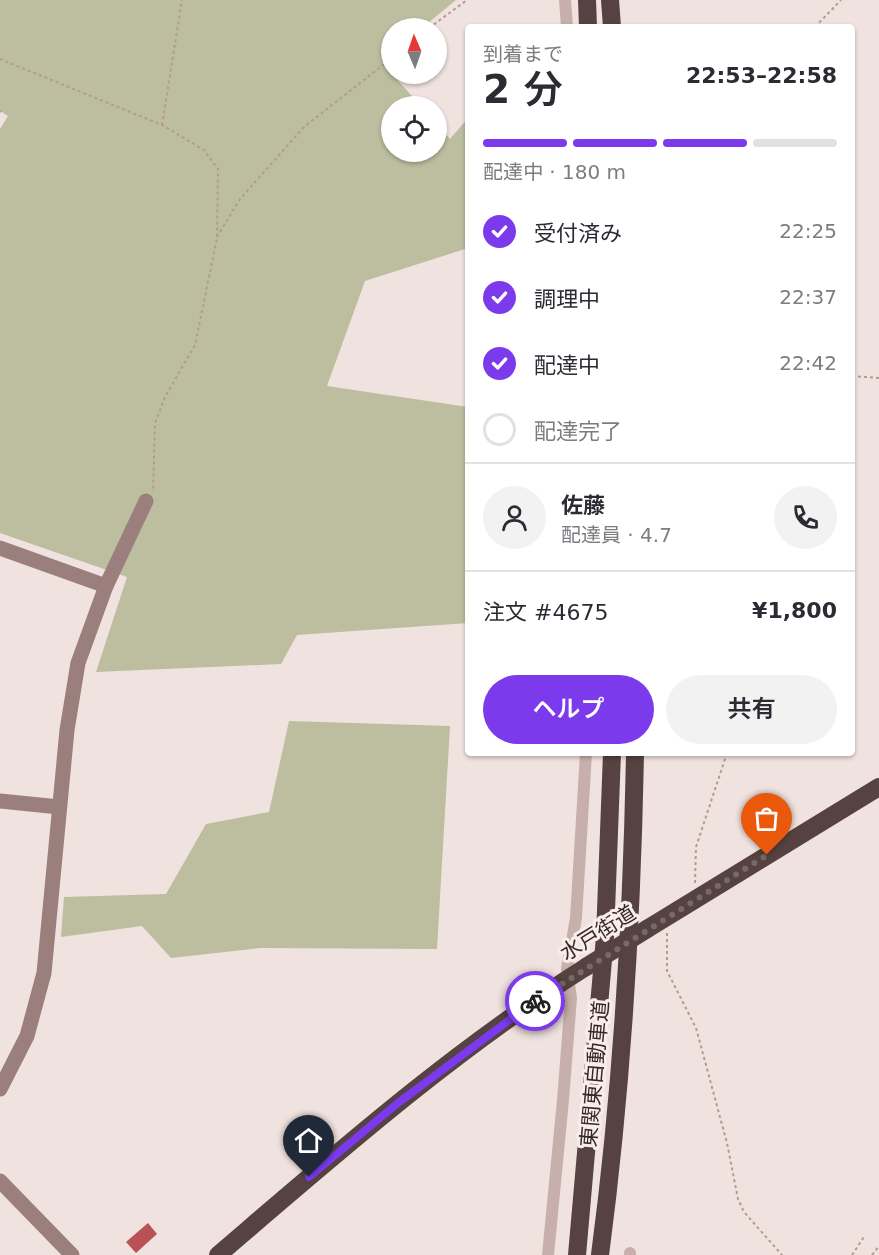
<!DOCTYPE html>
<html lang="ja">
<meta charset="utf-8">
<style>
:root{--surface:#fff;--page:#f2f2f3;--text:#2b2b33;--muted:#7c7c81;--line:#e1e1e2;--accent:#7c3aed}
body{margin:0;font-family:"DejaVu Sans","Noto Sans JP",sans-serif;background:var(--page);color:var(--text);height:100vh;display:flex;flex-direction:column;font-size:22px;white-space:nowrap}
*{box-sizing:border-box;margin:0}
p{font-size:20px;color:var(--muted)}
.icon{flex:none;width:33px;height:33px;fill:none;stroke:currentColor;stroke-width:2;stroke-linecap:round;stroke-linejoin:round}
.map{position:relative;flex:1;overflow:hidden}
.sheet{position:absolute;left:465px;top:24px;width:390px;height:732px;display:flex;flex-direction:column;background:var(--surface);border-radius:6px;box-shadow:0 2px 4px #0004}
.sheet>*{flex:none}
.needle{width:39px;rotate:358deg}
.controls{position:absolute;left:381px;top:18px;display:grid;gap:12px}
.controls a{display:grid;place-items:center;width:66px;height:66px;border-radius:50%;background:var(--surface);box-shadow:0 2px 4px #0004;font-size:30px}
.pin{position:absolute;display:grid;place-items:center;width:51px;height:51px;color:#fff;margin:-62px -26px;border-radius:50% 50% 50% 0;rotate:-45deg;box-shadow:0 0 6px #0007}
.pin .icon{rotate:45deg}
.courier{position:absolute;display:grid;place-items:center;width:60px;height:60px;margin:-30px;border:4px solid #7c3aed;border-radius:50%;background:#fff;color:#222;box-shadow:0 2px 8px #0007}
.overview em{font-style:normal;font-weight:600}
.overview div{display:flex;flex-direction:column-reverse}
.overview{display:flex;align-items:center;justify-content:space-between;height:102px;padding:0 18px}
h1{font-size:39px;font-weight:600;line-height:45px}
.bar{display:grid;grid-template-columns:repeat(4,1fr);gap:9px 6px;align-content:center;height:72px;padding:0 18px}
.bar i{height:8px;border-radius:4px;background:var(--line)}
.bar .on{background:var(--accent)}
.bar p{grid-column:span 4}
.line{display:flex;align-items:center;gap:15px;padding:0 18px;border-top:2px solid var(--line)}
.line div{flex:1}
.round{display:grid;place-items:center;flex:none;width:63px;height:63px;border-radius:32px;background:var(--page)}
ol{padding:0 18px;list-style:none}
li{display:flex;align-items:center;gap:18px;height:66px}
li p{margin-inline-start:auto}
li .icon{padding:6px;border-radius:50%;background:var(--accent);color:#fff;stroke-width:4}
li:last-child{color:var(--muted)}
li i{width:33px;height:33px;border:3px solid var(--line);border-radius:50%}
.cta{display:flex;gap:12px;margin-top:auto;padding:12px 18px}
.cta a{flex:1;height:69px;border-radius:36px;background:var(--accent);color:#fff;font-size:24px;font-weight:600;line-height:69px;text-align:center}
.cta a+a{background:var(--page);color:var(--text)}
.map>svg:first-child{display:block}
</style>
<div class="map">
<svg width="879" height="1255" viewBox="0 0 879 1255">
<rect width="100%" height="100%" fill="#f0e2de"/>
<g fill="#bcbe9f">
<path d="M0,0H456L422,28H392L391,54L382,63L421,106H392V152H436L437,124L450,139L468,118V248L365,281L327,386L468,407V623L297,635L281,664L96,672L127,577L0,533V129L8,116L0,111Z"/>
<path d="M289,721L450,726L437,949L260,948L171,958L142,926L61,937L64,897L166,894L206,824L269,812Z"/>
</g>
<path fill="#ba5155" d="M148,1223L157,1234L136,1253L126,1242Z"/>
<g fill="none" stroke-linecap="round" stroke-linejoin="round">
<g stroke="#b39a95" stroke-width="2" stroke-dasharray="3 3" stroke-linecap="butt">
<path d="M815,27L841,0"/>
<path d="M429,28L467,0"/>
<path d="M0,59L162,125L204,150L218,169L217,238L195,345L165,397L155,423L153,492"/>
<path d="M0,111L1,112"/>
<path d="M162,125L182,0"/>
<path d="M217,237L240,199L304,127L392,58"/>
<path d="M852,376L879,378"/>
<path d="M695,883L696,847L727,753"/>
<path d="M667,933V971L696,1028L727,1143L738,1199L744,1212L782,1255"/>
<path d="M852,1255L864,1237"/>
<path d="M872,1255L879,1246"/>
</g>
<g stroke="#c7b0ab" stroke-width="12">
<path d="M565,0L567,27"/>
<path d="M548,1255L563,1100L571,998L567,969L576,918L586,753"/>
<path d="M630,1255V1253"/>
</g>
<g stroke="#9a7f7c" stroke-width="15">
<path d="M0,548L106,586"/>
<path d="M0,801L59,807"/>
<path d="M0,1089L27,1036L44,973L67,730L78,663L106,586L146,501"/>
<path d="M0,1181L72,1255"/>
</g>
<g stroke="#554241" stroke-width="18">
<path d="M587,0L588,27"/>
<path d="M610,0L612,27"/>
<path d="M647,929L879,787"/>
<path d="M218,1255C336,1154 454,1050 586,967"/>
<path d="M577,1255L605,937L612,753"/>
<path d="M600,1255C622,1089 632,920 635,753"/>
</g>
<path stroke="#554241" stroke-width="18" d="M586,967L647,929"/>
</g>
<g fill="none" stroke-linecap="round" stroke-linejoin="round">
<path stroke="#766a68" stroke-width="6" stroke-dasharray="0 10.8" d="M535,1001L767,855"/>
<path stroke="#7c3aed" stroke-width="8" d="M309,1177L398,1103L535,1001"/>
</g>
<g text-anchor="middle" stroke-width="6" stroke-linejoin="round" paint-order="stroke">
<g font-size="21" fill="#352a29" stroke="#f8edea">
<text transform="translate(598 933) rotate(-32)" y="7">水戸街道</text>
<text transform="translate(595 1074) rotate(-85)" y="7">東関東自動車道</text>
</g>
</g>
</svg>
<div class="controls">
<a><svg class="needle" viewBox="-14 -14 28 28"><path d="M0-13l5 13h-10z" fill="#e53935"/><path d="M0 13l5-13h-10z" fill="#7c7c81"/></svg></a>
<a><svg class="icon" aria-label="locate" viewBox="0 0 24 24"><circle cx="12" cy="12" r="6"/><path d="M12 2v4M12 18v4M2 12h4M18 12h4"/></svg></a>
</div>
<div class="pin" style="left:767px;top:855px;background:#ea580c"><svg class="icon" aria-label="bag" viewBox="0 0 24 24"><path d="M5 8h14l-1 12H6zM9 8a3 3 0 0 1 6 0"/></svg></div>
<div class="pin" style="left:309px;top:1177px;background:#1f2937"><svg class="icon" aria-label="home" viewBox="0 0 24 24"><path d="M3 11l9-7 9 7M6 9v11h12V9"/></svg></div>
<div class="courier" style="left:535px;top:1001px"><svg class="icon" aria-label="bike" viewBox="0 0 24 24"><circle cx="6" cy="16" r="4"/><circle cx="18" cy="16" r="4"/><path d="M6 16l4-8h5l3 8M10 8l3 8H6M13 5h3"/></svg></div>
<section class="sheet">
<div class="overview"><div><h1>2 分</h1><p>到着まで</p></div><em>22:53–22:58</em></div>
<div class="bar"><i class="on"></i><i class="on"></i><i class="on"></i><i></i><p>配達中 · 180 m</p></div>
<ol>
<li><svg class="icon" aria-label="check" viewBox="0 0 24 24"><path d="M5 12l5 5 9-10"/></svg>受付済み<p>22:25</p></li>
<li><svg class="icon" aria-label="check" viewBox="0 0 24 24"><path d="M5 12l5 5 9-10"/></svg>調理中<p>22:37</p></li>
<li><svg class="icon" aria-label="check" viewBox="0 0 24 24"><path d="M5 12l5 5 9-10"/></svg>配達中<p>22:42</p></li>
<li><i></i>配達完了</li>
</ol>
<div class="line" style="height:108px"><a class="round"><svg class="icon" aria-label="person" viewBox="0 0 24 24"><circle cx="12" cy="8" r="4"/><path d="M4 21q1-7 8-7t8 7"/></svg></a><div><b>佐藤</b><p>配達員 · 4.7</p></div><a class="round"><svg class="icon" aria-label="phone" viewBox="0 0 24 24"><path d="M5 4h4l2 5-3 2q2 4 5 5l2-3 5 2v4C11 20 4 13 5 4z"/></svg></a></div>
<div class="line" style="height:78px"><div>注文 #4675</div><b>¥1,800</b></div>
<div class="cta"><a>ヘルプ</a><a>共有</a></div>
</section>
</div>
